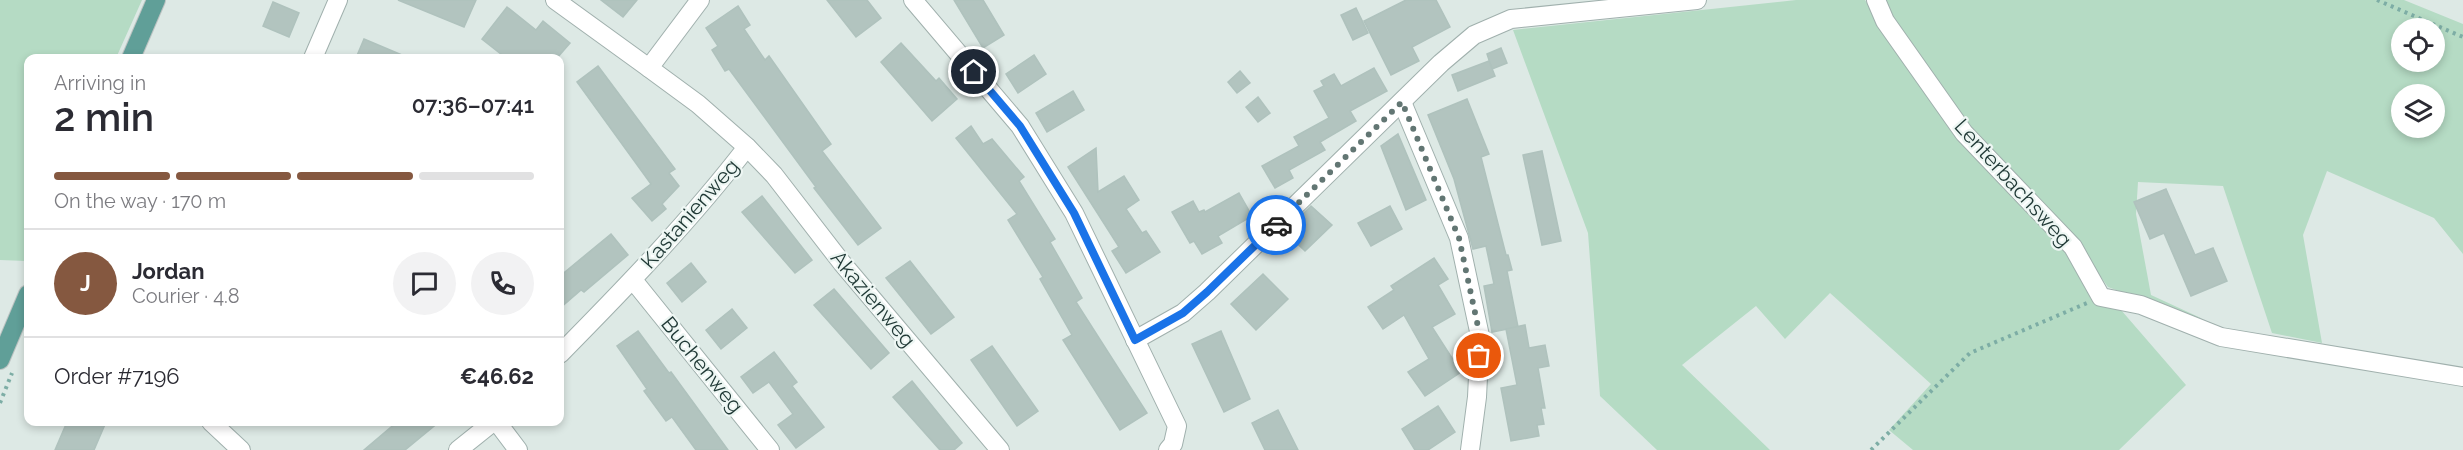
<!DOCTYPE html>
<meta charset="utf-8">
<style>
:root{--surface:#fff;--page:#f2f2f3;--text:#2b2b33;--muted:#7c7c81;--line:#e1e1e2;--accent:#855840}
body{margin:0;font-family:Raleway,sans-serif;background:var(--page);color:var(--text);height:100vh;display:flex;flex-direction:column;font-size:22px;white-space:nowrap}
*{box-sizing:border-box;margin:0}
p{font-size:20px;color:var(--muted)}
.icon{flex:none;width:33px;height:33px;fill:none;stroke:currentColor;stroke-width:2;stroke-linecap:round;stroke-linejoin:round}
.map{position:relative;flex:1;overflow:hidden}
.side{position:absolute;left:24px;top:54px;width:540px;height:372px;display:flex;flex-direction:column;background:var(--surface);border-radius:12px;box-shadow:0 3px 9px #0003}
.side>*{flex:none}
.buttons{position:absolute;left:2391px;top:18px;display:grid;gap:12px}
.buttons a{display:grid;place-items:center;width:54px;height:54px;border-radius:50%;background:var(--surface);box-shadow:0 3px 9px #0003;font-size:30px}
.pin{position:absolute;display:grid;place-items:center;width:51px;height:51px;color:#fff;margin:-26px;border:3px solid #fff;border-radius:50%;box-shadow:0 2px 6px #0007}
.courier{position:absolute;display:grid;place-items:center;width:60px;height:60px;margin:-30px;border:4px solid #1a73e8;border-radius:50%;background:#fff;color:#222;box-shadow:0 2px 8px #0007}
.headline em{font-style:normal;font-weight:600}
.headline div{display:flex;flex-direction:column-reverse}
.headline{display:flex;align-items:center;justify-content:space-between;height:102px;padding:0 30px}
h1{font-size:39px;font-weight:600;line-height:45px}
.bar{display:grid;grid-template-columns:repeat(4,1fr);gap:9px 6px;align-content:center;height:72px;padding:0 30px}
.bar i{height:8px;border-radius:4px;background:var(--line)}
.bar .selected{background:var(--accent)}
.bar p{grid-column:span 4}
.line{display:flex;align-items:center;gap:15px;padding:0 30px;border-top:2px solid var(--line)}
.line div{flex:1}
.round{display:grid;place-items:center;flex:none;width:63px;height:63px;border-radius:32px;background:var(--page)}
.map>svg:first-child{display:block}
</style>
<div class="map">
<svg width="2463" height="450" viewBox="0 0 2463 450">
<rect width="100%" height="100%" fill="#dde9e5"/>
<g fill="#b5dbc4" fill-rule="evenodd">
<path d="M0,0H142L116,58H28V255L26,261L0,260Z"/>
<path d="M1796,0H1865L1901,56L2186,385L2119,450H1913L1889,430L1931,384L1830,293L1785,339L1756,306L1682,365L1770,450H1657L1600,396L1588,233L1513,30Z"/>
<path d="M1883,0H2404L2463,24V254L2434,218L2327,171L2303,235L2322,343L2272,333L2223,186L2138,182L2136,214L2151,295L2203,319L2153,304L2108,287L2077,244L1980,140L1898,33ZM2402,28H2434V62H2402ZM2402,94H2434V128H2402Z"/>
</g>
<g fill="#b2c4bf" stroke="#afc2bd" stroke-width="1.5">
<path d="M398,0H476L464,27Z"/>
<path d="M601,0H637L623,17Z"/>
<path d="M827,0H867L881,18L856,37Z"/>
<path d="M954,0H983L1004,35L983,48Z"/>
<path d="M1406,0H1436L1450,27L1412,47L1419,61L1391,75L1364,21Z"/>
<path d="M273,2L299,13L289,37L263,26Z"/>
<path d="M738,6L750,25L744,29L765,60L769,56L831,144L822,151L881,228L858,245L814,188L816,187L729,69L725,71L712,50L718,46L706,28Z"/>
<path d="M507,7L536,30L543,21L570,43L557,58H506L482,39Z"/>
<path d="M1356,8L1368,33L1353,40L1341,15Z"/>
<path d="M364,39L409,58H356Z"/>
<path d="M901,43L936,81L939,78L957,99L932,121L881,62Z"/>
<path d="M1501,48L1507,63L1492,69L1487,54Z"/>
<path d="M1034,55L1046,74L1018,93L1006,74Z"/>
<path d="M1489,61L1495,76L1458,91L1452,75Z"/>
<path d="M598,66L675,169L669,173L679,186L662,204L666,209L652,221L632,198L651,184L577,82Z"/>
<path d="M1374,68L1387,91L1350,111L1356,121L1320,142L1325,150L1289,170L1293,178L1275,188L1262,166L1299,146L1294,137L1329,118L1314,91L1324,86L1321,81L1334,74L1341,86Z"/>
<path d="M1240,71L1250,83L1237,93L1228,82Z"/>
<path d="M1073,91L1084,110L1047,132L1036,113Z"/>
<path d="M1258,97L1270,113L1258,122L1246,107Z"/>
<path d="M1467,99L1489,154L1481,157L1506,255H1508L1512,270L1507,271L1518,327L1492,332L1484,286L1494,284L1486,246L1473,249L1454,179L1428,115Z"/>
<path d="M971,126L983,144L992,139L1024,177L1019,181L1055,239L1050,242L1082,298L1076,302L1147,413L1120,430L1063,340L1072,335L1040,279L1043,277L1008,220L1017,214L956,138Z"/>
<path d="M1398,134L1426,200L1406,210L1381,146Z"/>
<path d="M1096,148L1098,192L1124,176L1139,200L1126,209L1142,233L1146,231L1160,252L1126,273L1112,251L1119,247L1068,167Z"/>
<path d="M1542,151L1561,241L1542,245L1523,155Z"/>
<path d="M2166,189L2195,255L2213,248L2227,281L2191,296L2164,233L2150,239L2134,202Z"/>
<path d="M1239,193L1252,216L1218,236L1222,243L1202,254L1194,241L1190,243L1172,212L1193,201L1199,212L1204,210L1205,212Z"/>
<path d="M762,196L812,260L795,273L742,212Z"/>
<path d="M1311,206L1332,225L1305,251L1285,232Z"/>
<path d="M1390,206L1402,229L1371,246L1358,223Z"/>
<path d="M611,234L628,255L584,292L581,290L560,308V276Z"/>
<path d="M1434,258L1448,279L1438,285L1455,314L1432,327L1461,372L1425,396L1408,372L1429,359L1404,315L1383,329L1368,307L1394,290L1391,286Z"/>
<path d="M910,261L954,317L931,334L886,278Z"/>
<path d="M691,263L706,282L682,302L667,283Z"/>
<path d="M1263,274L1288,299L1256,330L1231,304Z"/>
<path d="M834,289L889,353L871,369L814,305Z"/>
<path d="M732,309L747,328L721,349L706,330Z"/>
<path d="M1525,325L1529,348L1545,345L1549,366L1538,368L1545,408H1541L1544,424L1537,425L1539,436L1511,441L1501,388L1517,385L1506,329Z"/>
<path d="M638,331L669,373L671,372L728,450H696L672,417L666,421L644,391L647,389L617,346Z"/>
<path d="M1221,331L1250,399L1224,412L1192,344Z"/>
<path d="M992,346L1038,411L1017,426L971,360Z"/>
<path d="M774,352L797,382L792,386L824,427L796,448L778,425L793,414L769,382L753,393L741,377Z"/>
<path d="M912,381L962,443L954,450H940L893,397Z"/>
<path d="M1438,406L1455,432L1428,450H1415L1402,429Z"/>
<path d="M1278,410L1298,450H1265L1252,423Z"/>
<path d="M67,422H106L94,450H55Z"/>
<path d="M397,422H439L405,450H364Z"/>
</g>
<g fill="none" stroke-linecap="round" stroke-linejoin="round">
<g stroke="#a0b0ad" stroke-width="20">
<g id="minor">
<path d="M555,0L649,68"/>
<path d="M913,0L1020,126L1074,213L1177,426L1173,444L1168,450"/>
<path d="M1876,0L1885,21L1964,133L2073,247L2101,297L2141,305L2221,337L2463,377"/>
<path d="M313,58L338,0"/>
<path d="M1402,102L1459,238L1480,336L1477,397L1470,450"/>
<path d="M747,147L774,175L842,263L1000,450"/>
<path d="M633,280L770,450"/>
<path d="M1135,340L1183,313L1207,292L1441,63L1474,35L1511,19L1697,0"/>
<path d="M560,354C625,288 690,221 747,147L698,104L649,68L700,0"/>
<path d="M211,422L241,450"/>
<path d="M497,422L518,450"/>
<path d="M458,450L493,422"/>
</g>
</g>
<g stroke="#bcc3c2" stroke-width="20">
<g id="major">
<path d="M131,58L156,0"/>
<path d="M0,360L28,294"/>
</g>
</g>
<g stroke="#7dada5" stroke-width="4" stroke-dasharray="3 4.5" stroke-linecap="butt">
<path d="M2377,0L2463,37"/>
<path d="M0,403L12,373"/>
<path d="M1871,450L1970,353L2087,303"/>
</g>
<use href="#minor" stroke="#fff" stroke-width="18"/>
<use href="#major" stroke="#609f98" stroke-width="18"/>
</g>
<g fill="none" stroke-linecap="round" stroke-linejoin="round">
<path stroke="#627673" stroke-width="6" stroke-dasharray="0 10.8" d="M1276,225L1402,102L1459,238L1480,336L1479,356"/>
<path stroke="#1a73e8" stroke-width="8" d="M974,72L1020,126L1074,213L1135,340L1183,313L1207,292L1276,225"/>
</g>
<g text-anchor="middle" stroke-width="4.5" stroke-linejoin="round" paint-order="stroke">
<g font-size="21" fill="#1f3835" stroke="#edf6f3">
<text transform="translate(2013 183) rotate(48)" y="7">Lenterbachsweg</text>
<text transform="translate(690 214) rotate(-49)" y="7">Kastanienweg</text>
<text transform="translate(873 299) rotate(50)" y="7">Akazienweg</text>
<text transform="translate(702 365) rotate(51)" y="7">Buchenweg</text>
</g>
</g>
</svg>
<div class="buttons">
<a><svg class="icon" aria-label="locate" viewBox="0 0 24 24"><circle cx="12" cy="12" r="6"/><path d="M12 2v4M12 18v4M2 12h4M18 12h4"/></svg></a>
<a><svg class="icon" aria-label="layers" viewBox="0 0 24 24"><path d="M12 4l9 5-9 5-9-5zM3 14l9 5 9-5"/></svg></a>
</div>
<div class="pin" style="left:1479px;top:356px;background:#ea580c"><svg class="icon" aria-label="bag" viewBox="0 0 24 24"><path d="M5 8h14l-1 12H6zM9 8a3 3 0 0 1 6 0"/></svg></div>
<div class="pin" style="left:974px;top:72px;background:#1f2937"><svg class="icon" aria-label="home" viewBox="0 0 24 24"><path d="M3 11l9-7 9 7M6 9v11h12V9"/></svg></div>
<div class="courier" style="left:1276px;top:225px"><svg class="icon" aria-label="car" viewBox="0 0 24 24"><path d="M5 17H2v-5l4-1 3-4h7l3 4 3 1v5h-3M9 17h6M6 11h13"/><circle cx="7" cy="17" r="2"/><circle cx="17" cy="17" r="2"/></svg></div>
<section class="side">
<div class="headline"><div><h1>2 min</h1><p>Arriving in</p></div><em>07:36–07:41</em></div>
<div class="bar"><i class="selected"></i><i class="selected"></i><i class="selected"></i><i></i><p>On the way · 170 m</p></div>
<div class="line" style="height:108px"><b class="round" style="background:var(--accent);color:#fff">J</b><div><b>Jordan</b><p>Courier · 4.8</p></div><a class="round"><svg class="icon" aria-label="chat" viewBox="0 0 24 24"><path d="M4 5h16v11H9l-5 4z"/></svg></a><a class="round"><svg class="icon" aria-label="phone" viewBox="0 0 24 24"><path d="M5 4h4l2 5-3 2q2 4 5 5l2-3 5 2v4C11 20 4 13 5 4z"/></svg></a></div>
<div class="line" style="height:78px"><div>Order #7196</div><b>€46.62</b></div>
</section>
</div>
